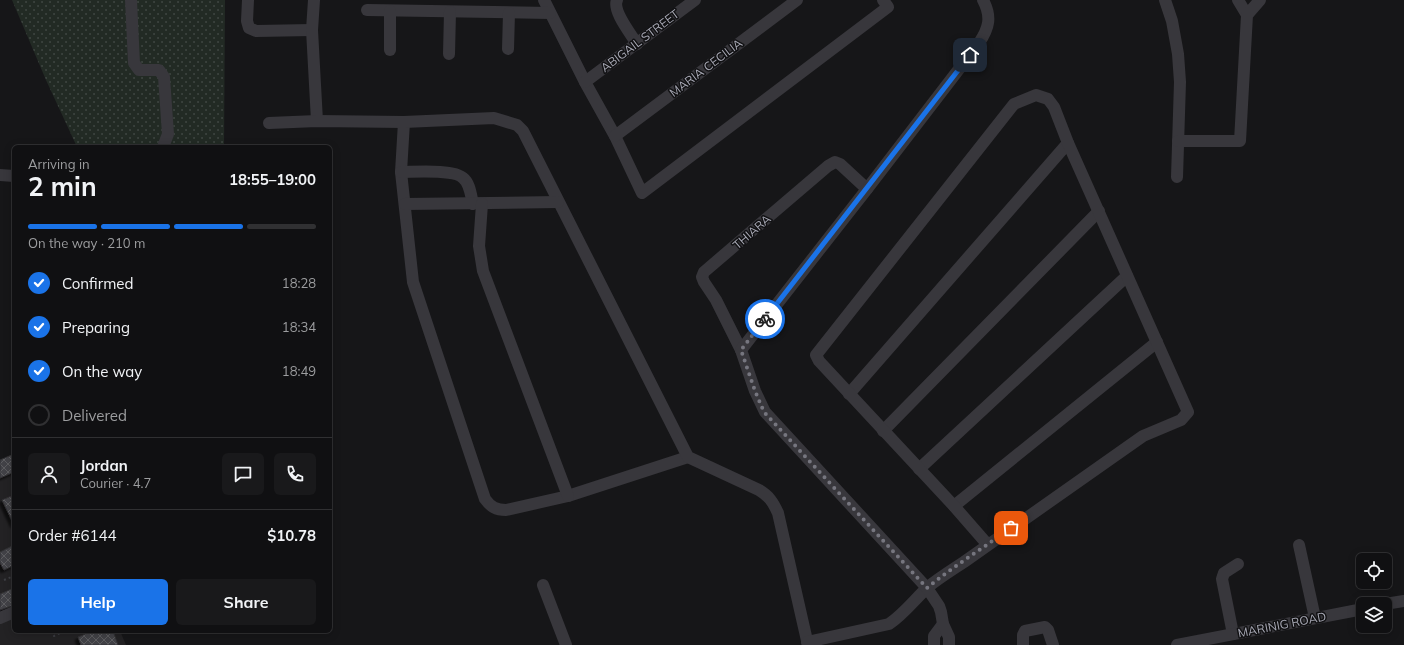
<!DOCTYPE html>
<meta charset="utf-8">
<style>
:root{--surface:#101012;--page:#19191b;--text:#f1f3f6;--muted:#9c9d9f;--line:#303032;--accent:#1a73e8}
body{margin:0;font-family:Mulish,sans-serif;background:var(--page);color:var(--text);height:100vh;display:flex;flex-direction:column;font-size:15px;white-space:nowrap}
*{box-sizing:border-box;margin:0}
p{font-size:13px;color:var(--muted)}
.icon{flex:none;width:22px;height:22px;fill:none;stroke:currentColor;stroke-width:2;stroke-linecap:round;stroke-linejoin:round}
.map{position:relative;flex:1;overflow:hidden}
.details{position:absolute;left:12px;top:145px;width:320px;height:488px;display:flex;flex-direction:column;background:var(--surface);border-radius:6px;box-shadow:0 2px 10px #0003,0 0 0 1px var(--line)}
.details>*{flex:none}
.fabs{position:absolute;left:1356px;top:553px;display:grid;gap:8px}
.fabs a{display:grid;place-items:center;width:36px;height:36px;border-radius:6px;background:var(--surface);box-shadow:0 2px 10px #0003,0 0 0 1px var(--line);font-size:20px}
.pin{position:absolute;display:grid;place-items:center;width:34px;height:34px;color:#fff;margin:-17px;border-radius:8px;box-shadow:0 2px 6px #0006}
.courier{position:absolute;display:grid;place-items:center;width:40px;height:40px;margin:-20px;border:3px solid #1a73e8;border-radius:50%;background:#fff;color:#222;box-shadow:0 1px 5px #0007}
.headline em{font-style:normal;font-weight:700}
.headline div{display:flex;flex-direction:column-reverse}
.headline{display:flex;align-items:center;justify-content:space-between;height:68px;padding:0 16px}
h1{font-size:26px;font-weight:700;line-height:30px}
.bar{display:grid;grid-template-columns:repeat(4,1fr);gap:6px 4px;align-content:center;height:48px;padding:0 16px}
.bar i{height:5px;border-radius:3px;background:var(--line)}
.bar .on{background:var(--accent)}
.bar p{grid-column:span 4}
.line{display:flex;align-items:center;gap:10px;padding:0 16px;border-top:1px solid var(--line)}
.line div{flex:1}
.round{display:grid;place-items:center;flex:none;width:42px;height:42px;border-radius:6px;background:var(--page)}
ol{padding:0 16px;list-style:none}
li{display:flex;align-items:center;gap:12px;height:44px}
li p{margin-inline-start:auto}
li .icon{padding:4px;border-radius:50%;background:var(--accent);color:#fff;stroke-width:4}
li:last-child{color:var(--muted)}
li i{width:22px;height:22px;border:2px solid var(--line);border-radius:50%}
.action{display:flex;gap:8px;margin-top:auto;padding:8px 16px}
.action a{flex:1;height:46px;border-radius:6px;background:var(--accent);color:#fff;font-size:16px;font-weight:700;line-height:46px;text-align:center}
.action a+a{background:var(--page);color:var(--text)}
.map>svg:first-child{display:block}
</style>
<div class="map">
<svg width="1404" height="645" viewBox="0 0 1404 645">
<defs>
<pattern id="grass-dots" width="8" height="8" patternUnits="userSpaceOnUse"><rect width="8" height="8" fill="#222a24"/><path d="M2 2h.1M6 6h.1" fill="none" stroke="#3f4642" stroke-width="1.8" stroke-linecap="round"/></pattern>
<pattern id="building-cross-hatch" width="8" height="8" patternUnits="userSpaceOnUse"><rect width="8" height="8" fill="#434347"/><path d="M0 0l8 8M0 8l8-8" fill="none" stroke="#5b5b5f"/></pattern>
<filter id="shadow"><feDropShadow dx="-3" dy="3" stdDeviation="1" flood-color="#0009"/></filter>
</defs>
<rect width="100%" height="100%" fill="#161618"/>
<path fill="#232224" d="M14,454V631H120L126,645H0V460Z"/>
<path fill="url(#grass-dots)" d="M12,0H225L224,147H77L46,80Z"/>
<g fill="url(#building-cross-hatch)" stroke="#313033" filter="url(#shadow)">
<path d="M14,454V472L0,478V460Z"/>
<path d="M14,495V525L2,500Z"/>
<path d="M14,545V565L4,570L0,563V552Z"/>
<path d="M14,588V605L0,610V594Z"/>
<path d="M93,631H113L118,645H81L78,637Z"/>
</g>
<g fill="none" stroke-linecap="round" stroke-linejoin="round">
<g stroke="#3d3e43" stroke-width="2" stroke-dasharray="2 3" stroke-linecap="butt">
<path d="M4,580L14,576"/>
<path d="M51,631L54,636L64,631"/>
</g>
<g stroke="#38373c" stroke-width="12">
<path d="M131,0L134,63L139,70H159L164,77L168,134L163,147"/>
<path d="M248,0L247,21L249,28L256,31L312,30"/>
<path d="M314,0L312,30L317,121"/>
<path d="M544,0L585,82L615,136L642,193L888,7L883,0"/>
<path d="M617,0C612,11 631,34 637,44"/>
<path d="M1165,0L1172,21L1178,54L1180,82L1177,177"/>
<path d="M1238,0L1247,15"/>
<path d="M367,10L550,13"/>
<path d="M508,49L509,13"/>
<path d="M390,50V11"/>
<path d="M449,54L450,12"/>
<path d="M585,82L695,0"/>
<path d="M404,122L401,172L413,282L485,499C491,507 496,510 506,510L568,496L688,457"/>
<path d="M269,123L317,121L404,122L494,118L517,125L523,131L688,457L759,490C769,496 773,502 778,513L808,645"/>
<path d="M615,136L797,0"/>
<path d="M1178,141H1240L1247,15L1260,0"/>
<path d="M401,172C415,172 454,169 463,178C470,183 471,196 473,204"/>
<path d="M0,175L14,176"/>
<path d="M405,204L558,202"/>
<path d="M482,204L479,246L483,271L568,496"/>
<path d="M741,350L716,300L704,282L702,277L704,272L828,166L835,162L840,164L867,189"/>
<path d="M849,394L1068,143"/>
<path d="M883,431L1099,211"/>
<path d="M919,469L1127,276"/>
<path d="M954,506L1157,342"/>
<path d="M1299,545L1315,618"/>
<path d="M543,585L566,645"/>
<path d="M1385,604L1404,601"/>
<path d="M0,618L14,612"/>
<path d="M1233,634L1222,579L1224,573L1238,564"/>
<path d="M807,642L889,624C904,614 915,599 928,587C939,578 952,570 964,562L1143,436L1181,420L1188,412L1068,143L1054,107L1048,99L1036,95L1014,104L816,355L819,361L954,506L988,545"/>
<path d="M934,645V636L943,624"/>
<path d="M949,645V637L943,624L941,612L939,606L927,588L765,412L755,391L741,350L867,189L979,43C989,28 992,17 983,0"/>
<path d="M1023,645V635L1025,631L1045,627L1048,630L1053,645"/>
<path d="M1177,645L1363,609"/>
</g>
</g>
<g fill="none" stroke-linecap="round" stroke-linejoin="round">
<path stroke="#76767f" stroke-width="4" stroke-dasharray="0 7.2" d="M765,319L741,350L755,391L764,412L927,588C954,566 983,548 1011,528"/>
<path stroke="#1a73e8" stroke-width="5" d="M765,319L970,55"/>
</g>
<g text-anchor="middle" stroke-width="3" stroke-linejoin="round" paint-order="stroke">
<g font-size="12" fill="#a9aab6" stroke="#111113">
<text transform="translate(640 41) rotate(-37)" y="4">ABIGAIL STREET</text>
<text transform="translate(706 68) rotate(-37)" y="4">MARIA CECILIA</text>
<text transform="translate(752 232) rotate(-41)" y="4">THIARA</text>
<text transform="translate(1282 625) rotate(-11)" y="4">MARINIG ROAD</text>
</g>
</g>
</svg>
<div class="fabs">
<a><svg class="icon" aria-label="locate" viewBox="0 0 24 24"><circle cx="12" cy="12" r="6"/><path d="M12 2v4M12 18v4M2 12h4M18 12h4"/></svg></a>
<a><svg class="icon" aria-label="layers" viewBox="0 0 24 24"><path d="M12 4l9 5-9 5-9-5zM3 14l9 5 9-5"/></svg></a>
</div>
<div class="pin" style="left:1011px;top:528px;background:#ea580c"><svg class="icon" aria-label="bag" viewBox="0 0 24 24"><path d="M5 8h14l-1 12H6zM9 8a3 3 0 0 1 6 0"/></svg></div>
<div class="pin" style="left:970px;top:55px;background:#1f2937"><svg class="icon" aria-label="home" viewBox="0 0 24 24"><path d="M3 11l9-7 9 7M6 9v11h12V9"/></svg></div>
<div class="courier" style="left:765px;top:319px"><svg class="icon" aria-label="bike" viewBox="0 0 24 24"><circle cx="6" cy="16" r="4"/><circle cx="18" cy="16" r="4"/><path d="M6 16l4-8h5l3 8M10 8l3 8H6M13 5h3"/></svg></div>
<section class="details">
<div class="headline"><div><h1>2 min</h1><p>Arriving in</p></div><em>18:55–19:00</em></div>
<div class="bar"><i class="on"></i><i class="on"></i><i class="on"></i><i></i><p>On the way · 210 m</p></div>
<ol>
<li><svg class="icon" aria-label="check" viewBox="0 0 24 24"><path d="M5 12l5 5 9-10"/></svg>Confirmed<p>18:28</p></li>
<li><svg class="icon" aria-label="check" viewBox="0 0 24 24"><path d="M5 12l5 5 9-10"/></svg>Preparing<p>18:34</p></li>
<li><svg class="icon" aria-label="check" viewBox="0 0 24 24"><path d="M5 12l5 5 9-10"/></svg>On the way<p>18:49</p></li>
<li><i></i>Delivered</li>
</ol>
<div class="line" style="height:72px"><a class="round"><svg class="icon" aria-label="person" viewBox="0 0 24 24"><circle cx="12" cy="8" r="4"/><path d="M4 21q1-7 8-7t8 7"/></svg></a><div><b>Jordan</b><p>Courier · 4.7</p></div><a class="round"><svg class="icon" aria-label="chat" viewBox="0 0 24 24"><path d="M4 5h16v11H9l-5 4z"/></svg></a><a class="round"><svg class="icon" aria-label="phone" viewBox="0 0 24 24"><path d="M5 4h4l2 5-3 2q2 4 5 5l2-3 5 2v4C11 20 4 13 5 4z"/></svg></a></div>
<div class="line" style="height:52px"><div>Order #6144</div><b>$10.78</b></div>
<div class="action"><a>Help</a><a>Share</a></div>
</section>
</div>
